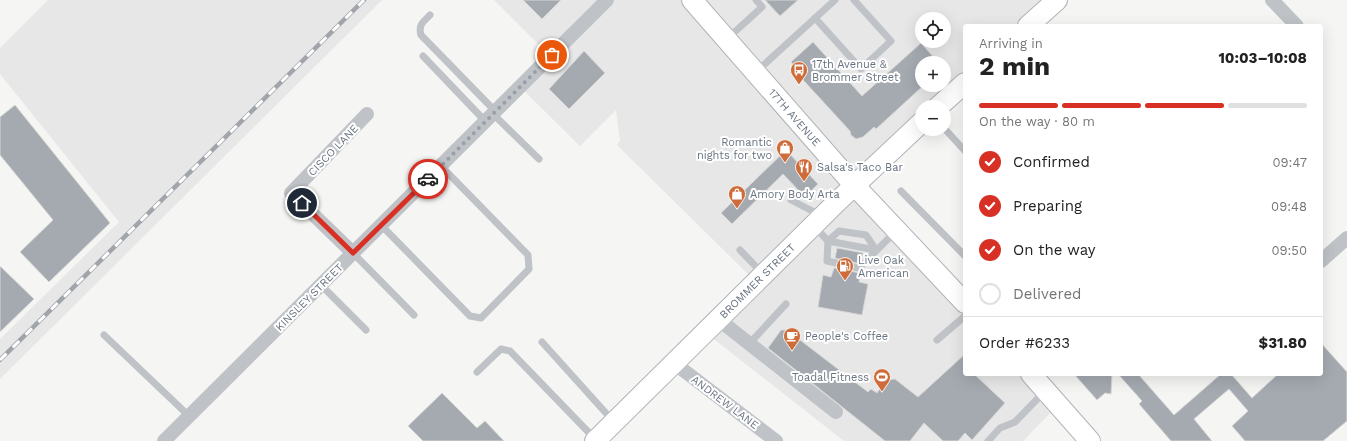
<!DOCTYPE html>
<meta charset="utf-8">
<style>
:root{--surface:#fff;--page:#f6f6f6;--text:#222;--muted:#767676;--line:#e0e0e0;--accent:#d93025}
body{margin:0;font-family:"Work Sans",sans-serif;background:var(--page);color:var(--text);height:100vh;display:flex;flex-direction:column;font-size:15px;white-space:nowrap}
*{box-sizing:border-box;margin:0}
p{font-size:13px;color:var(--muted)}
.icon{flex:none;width:22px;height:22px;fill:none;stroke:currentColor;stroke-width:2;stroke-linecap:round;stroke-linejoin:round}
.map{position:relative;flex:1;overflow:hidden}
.side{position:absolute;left:963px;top:24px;width:360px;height:352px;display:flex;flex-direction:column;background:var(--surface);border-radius:4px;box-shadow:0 4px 16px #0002}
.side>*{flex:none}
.tools{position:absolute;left:915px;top:12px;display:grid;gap:8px}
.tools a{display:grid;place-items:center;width:36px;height:36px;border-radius:50%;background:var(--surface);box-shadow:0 4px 16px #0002;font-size:20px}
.pin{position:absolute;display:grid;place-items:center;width:34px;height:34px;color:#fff;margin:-17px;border:2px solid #fff;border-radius:50%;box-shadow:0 1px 4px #0007}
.courier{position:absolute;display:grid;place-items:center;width:40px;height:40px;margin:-20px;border:3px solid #d93025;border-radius:50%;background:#fff;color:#222;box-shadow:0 1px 5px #0007}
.head em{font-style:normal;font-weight:700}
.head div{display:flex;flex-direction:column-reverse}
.head{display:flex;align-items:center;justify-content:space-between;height:68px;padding:0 16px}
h1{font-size:26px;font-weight:700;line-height:30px}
.bar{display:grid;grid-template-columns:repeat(4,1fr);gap:6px 4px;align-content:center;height:48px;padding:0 16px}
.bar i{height:5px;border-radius:3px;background:var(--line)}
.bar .selected{background:var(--accent)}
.bar p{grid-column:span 4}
.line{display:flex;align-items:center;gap:10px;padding:0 16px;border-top:1px solid var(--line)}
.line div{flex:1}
ol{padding:0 16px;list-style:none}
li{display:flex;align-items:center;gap:12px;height:44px}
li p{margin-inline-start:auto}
li .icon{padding:4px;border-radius:50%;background:var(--accent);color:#fff;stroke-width:4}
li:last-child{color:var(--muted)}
li i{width:22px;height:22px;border:2px solid var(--line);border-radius:50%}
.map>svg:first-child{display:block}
</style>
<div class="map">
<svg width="1347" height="441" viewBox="0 0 1347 441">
<rect width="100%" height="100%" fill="#f5f6f3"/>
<g fill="#e6e7e6" fill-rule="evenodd">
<path d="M48,0H382L0,379V339L119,222L0,74V48Z"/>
<path d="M494,0H1061L1032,26H965V86L942,107H922V125L855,186L965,307V374H1026L1056,407L1023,441H844L706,333L756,282L617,145L620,141L616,110L580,146L516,83L547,53ZM922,19H944V41H922ZM922,63H944V85H922Z"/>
</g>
<g fill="#a4aab0" stroke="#d7d7d6">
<path d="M523,0H561L542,19Z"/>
<path d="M765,0H798L780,16Z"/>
<path d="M813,42L862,96L921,43L937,61L935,63H922V85H924L876,129L874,127L863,137L856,139L851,135L850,131L794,70L796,68L791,62Z"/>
<path d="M584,51L605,73L569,109L549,89Z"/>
<path d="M15,105L110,223L49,282L20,252L53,220L0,155V117Z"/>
<path d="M786,150L818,184L805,197L783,174L732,224L721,213Z"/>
<path d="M837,248L863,253L862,257L857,263L835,258Z"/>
<path d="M0,266L34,299L0,332Z"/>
<path d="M834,268L860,273L859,282L868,284L862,315L818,307L823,275L831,277Z"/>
<path d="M781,330H787L868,392L871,389L877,393L886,380L895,379L918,397L965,354V374H974L1005,403L972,440L965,433L958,441H943L924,423L910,441H885L768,348Z"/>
<path d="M1321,343L1347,372V421L1323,441H1245L1232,426L1248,411L1229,389L1194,419L1212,441H1171L1139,404L1142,401L1118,374H1138L1174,415L1221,374H1231L1252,398L1278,374H1321Z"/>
<path d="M1074,374H1112L1111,394L1105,393L1097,400Z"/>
<path d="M442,393L477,428L485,421L504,441H423L408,426Z"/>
</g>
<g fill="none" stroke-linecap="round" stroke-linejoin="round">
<g stroke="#b0b4b8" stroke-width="22">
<g id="secondary">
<path id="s1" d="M692,0L854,185L965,303"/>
<path d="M1028,26L1057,0"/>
<path d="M938,107L965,83"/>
<path d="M1031,374L1090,441"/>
<path id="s2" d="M595,441L839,200L922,122"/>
</g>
</g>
<g stroke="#bfc2c6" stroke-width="7">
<path d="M430,15C423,22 418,25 421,35L496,112"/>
<path d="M815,18L861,69L891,41L854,0"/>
<path d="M728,38L762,7L756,0"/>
<path d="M423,56L486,122"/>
<path d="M756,72L835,0"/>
<path d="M493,114L539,159"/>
<path d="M944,128L965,151"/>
<path d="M901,191L965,256"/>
<path d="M791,200L820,215"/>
<path d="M381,225L470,316L481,318L529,269L528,255L441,166"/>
<path d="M814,226L828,241L827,261L859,268L896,231"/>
<path d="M828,241L839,231L866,235L876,250"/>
<path d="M828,241L876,250"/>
<path d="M740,250L763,274"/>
<path d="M353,253L414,315"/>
<path d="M321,285L366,330"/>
<path d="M104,335L189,416"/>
<path d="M937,340L965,316"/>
<path d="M542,342L614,422"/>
<path d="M749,344L786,304"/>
<path d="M477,372L501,349L510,351L596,440"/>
<path d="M988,441L1000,428L1015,422L1044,392"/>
</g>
<g stroke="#bfc2c6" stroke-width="14">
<path d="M1272,0L1297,26"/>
<path d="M353,253L291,193L367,114"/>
<path d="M1321,261L1347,238"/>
<path d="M718,319L836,412"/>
<path d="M674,363L776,441"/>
<path d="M164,441L607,0"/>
</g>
<use href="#secondary" stroke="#fff" stroke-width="20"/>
<g stroke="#a1a5ab" stroke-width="4.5">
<path id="rail" d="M0,360L364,0"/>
</g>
<use href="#rail" stroke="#fff" stroke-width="3" stroke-dasharray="9" stroke-linecap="butt"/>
</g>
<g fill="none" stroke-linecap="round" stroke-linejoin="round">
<path stroke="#99a1a8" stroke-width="4" stroke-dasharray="0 7.2" d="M428,179L552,55"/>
<path stroke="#d93025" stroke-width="5" d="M302,203L353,253L428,179"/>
</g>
<defs>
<g id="bus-pin" transform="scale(0.9)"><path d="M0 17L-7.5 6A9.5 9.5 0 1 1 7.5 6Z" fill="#ce6d3b" stroke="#fff"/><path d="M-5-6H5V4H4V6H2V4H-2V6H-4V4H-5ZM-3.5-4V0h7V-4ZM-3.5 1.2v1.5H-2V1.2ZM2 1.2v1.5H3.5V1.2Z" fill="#fff"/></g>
<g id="shop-pin" transform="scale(0.9)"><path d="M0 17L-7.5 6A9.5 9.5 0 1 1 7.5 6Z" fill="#ce6d3b" stroke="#fff"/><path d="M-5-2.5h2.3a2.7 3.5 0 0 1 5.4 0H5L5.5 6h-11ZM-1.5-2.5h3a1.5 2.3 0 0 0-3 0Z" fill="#fff"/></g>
<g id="restaurant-pin" transform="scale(0.9)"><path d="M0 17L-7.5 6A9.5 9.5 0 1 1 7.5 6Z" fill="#ce6d3b" stroke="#fff"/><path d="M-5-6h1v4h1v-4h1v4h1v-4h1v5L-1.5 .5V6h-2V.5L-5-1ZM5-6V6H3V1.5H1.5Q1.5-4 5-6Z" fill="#fff"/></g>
<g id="fuel-pin" transform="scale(0.9)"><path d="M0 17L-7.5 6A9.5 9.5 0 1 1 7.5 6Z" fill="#ce6d3b" stroke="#fff"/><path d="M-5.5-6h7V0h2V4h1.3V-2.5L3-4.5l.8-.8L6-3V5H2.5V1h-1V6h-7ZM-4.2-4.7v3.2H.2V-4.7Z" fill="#fff"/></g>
<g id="cafe-pin" transform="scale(0.9)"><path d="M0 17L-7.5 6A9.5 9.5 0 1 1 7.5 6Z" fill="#ce6d3b" stroke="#fff"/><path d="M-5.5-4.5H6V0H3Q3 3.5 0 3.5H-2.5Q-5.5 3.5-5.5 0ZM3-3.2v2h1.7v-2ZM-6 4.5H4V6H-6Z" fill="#fff"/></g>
<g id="stadium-pin" transform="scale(0.9)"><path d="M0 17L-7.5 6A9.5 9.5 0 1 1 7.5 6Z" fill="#ce6d3b" stroke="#fff"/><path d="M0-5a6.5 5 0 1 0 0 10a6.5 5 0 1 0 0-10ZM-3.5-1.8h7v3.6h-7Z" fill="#fff"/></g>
</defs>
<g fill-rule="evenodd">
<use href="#bus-pin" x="799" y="70"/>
<use href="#shop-pin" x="785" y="148"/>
<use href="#restaurant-pin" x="804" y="167"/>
<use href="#shop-pin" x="737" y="194"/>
<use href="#fuel-pin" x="845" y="266"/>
<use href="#cafe-pin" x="792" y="336"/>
<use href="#stadium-pin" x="882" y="377"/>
</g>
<g text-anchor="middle" stroke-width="4" stroke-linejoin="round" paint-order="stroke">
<g font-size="11" fill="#687380" stroke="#fff" text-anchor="start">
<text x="812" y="68">17th Avenue &amp;<tspan x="812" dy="13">Brommer Street</tspan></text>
<text x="772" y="146" text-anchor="end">Romantic<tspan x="772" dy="13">nights for two</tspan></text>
<text x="817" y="171">Salsa's Taco Bar</text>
<text x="750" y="198">Amory Body Arta</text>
<text x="858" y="264">Live Oak<tspan x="858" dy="13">American</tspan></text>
<text x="805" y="340">People's Coffee</text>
<text x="869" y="381" text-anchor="end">Toadal Fitness</text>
</g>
<g font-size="11" fill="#687380" stroke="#fff">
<text dy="4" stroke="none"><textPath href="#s1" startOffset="156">17TH AVENUE</textPath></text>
<text transform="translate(333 150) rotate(-46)" y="4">CISCO LANE</text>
<text dy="4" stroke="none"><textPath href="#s2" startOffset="228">BROMMER STREET</textPath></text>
<text transform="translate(309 297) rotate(-45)" y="4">KINSLEY STREET</text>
<text transform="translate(725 402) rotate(37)" y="4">ANDREW LANE</text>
</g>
</g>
</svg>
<div class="tools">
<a><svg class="icon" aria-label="locate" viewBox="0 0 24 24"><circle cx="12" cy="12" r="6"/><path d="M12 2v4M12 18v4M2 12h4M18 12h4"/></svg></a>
<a>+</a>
<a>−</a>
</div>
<div class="pin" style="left:552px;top:55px;background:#ea580c"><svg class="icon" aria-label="bag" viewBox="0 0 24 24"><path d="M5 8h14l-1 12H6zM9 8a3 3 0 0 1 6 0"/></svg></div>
<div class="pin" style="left:302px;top:203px;background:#1f2937"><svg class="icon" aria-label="home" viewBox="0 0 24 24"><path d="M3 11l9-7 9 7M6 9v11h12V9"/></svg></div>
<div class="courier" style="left:428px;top:179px"><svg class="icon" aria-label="car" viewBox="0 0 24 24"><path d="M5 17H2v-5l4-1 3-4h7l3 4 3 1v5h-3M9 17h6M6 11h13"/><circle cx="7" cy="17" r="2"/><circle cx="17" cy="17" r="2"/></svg></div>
<section class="side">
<div class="head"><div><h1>2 min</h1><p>Arriving in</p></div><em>10:03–10:08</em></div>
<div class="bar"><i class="selected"></i><i class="selected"></i><i class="selected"></i><i></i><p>On the way · 80 m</p></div>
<ol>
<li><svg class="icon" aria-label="check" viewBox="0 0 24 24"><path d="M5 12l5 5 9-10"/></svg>Confirmed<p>09:47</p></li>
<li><svg class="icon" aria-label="check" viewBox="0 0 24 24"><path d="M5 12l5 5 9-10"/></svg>Preparing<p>09:48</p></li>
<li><svg class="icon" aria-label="check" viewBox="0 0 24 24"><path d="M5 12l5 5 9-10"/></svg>On the way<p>09:50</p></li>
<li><i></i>Delivered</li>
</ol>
<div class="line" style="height:52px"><div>Order #6233</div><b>$31.80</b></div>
</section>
</div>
